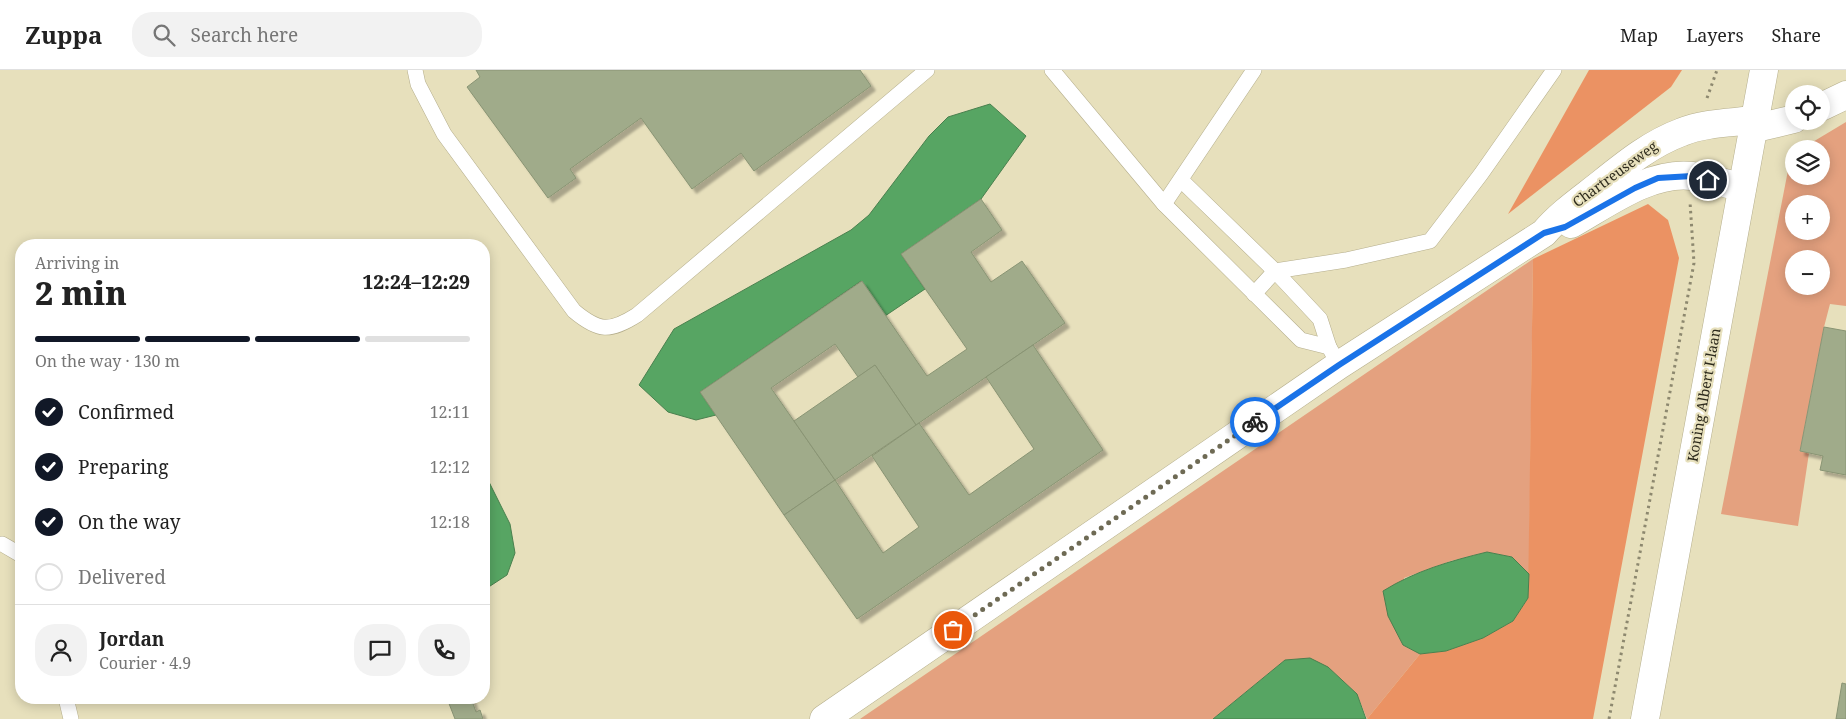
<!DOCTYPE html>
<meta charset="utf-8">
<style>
:root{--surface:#fff;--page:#f2f2f2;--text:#222;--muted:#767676;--line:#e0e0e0;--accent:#111827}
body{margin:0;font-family:"Noto Serif",serif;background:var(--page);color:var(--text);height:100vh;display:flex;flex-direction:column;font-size:19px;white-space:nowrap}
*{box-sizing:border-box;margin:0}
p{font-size:16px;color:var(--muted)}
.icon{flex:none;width:28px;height:28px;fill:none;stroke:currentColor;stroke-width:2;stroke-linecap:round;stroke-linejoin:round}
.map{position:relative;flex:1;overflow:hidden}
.details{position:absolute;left:15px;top:169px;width:475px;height:465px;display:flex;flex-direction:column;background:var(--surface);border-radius:20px;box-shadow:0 2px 12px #0003}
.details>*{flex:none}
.tools{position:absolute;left:1785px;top:15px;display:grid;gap:10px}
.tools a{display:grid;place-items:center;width:45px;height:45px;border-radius:50%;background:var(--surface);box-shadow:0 2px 12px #0003;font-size:25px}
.pin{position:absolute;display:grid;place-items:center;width:42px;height:42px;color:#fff;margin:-21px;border:2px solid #fff;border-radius:50%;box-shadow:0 1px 5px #0007}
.courier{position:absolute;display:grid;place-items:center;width:50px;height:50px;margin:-25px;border:4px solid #1a73e8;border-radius:50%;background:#fff;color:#222;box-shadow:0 1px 6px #0007}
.overview em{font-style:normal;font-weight:800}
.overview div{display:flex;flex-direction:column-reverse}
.overview{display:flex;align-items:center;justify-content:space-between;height:85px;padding:0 20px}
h1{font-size:32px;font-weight:800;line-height:38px}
.bar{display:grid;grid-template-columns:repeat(4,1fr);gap:8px 5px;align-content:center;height:60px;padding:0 20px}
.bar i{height:6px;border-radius:4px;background:var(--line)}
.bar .active{background:var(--accent)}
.bar p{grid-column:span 4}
.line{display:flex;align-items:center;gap:12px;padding:0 20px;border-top:1px solid var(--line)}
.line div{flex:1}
.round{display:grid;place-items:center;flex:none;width:52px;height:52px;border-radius:20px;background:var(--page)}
ol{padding:0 20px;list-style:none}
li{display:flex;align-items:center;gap:15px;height:55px}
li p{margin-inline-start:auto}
li .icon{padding:5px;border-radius:50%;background:var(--accent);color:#fff;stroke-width:4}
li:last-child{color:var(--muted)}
li i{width:28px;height:28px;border:2px solid var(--line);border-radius:50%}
header{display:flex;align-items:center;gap:30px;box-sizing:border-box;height:70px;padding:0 25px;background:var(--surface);border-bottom:1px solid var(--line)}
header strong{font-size:24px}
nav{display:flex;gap:28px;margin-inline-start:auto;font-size:18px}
.search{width:350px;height:45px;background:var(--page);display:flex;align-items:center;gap:12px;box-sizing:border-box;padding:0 18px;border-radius:20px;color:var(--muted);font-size:19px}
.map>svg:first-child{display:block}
</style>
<header>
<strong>Zuppa</strong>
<div class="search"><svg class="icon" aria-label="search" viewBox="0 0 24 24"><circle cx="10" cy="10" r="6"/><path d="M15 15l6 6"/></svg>Search here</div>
<nav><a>Map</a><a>Layers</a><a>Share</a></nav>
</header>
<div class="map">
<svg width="1846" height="649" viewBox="0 0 1846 649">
<defs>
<filter id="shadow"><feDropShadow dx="4.5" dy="4.5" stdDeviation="1" flood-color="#0004"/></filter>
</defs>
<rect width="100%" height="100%" fill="#e7e0bc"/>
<g fill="#e4a17f" fill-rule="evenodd">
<path d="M1846,52V236L1830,234L1824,257L1800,381L1809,383L1798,456L1721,444L1791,85L1794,83V106H1821V79H1801ZM1794,134H1821V161H1794ZM1794,189H1821V216H1794Z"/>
<path d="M1533,189L1529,504L1512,487L1487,482L1451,491L1404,508L1403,575L1420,584L1367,649L1357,624L1328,597L1285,590L1213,649H860Z"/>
</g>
<g fill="#eb9263">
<path d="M1589,0H1682L1671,17L1508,144Z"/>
<path d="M1648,134L1668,150L1679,188L1593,649H1367L1420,584L1446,581L1483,568L1513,551L1528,528L1533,189Z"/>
</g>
<g fill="#57a563" stroke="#4a804e">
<path d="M990,34L1026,66L981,129L901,184L925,219L885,246L861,211L700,322L716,345L696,350L668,342L639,315L674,259L851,160L869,145L929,66L948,47Z"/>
<path d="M484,402L510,454L515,483L507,505L484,520Z"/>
<path d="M1487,482L1512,487L1529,504L1528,528L1513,551L1483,568L1446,581L1420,584L1403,575L1388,546L1383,521C1415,501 1450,491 1487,482Z"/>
<path d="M1310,588L1328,597L1357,624L1366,649H1213L1285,590Z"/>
</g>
<g fill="#a0ab8a" stroke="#899474" filter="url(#shadow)">
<path d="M476,0H860L871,16L754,101L741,83L692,119L641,48L570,99L576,108L548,128L467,17L480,7Z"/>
<path d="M981,129L1002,160L971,182L991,212L1022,191L1065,253L916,355L875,295L858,307L835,274L771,318L835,410L784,445L700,322L862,211L927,306L967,279L901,184Z"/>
<path d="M1824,257L1846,261V405L1820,400L1823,386L1800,381Z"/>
<path d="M1033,275L1103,380L857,549L784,445L835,410L883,483L919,457L872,386L919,353L969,425L1034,379L986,307Z"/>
<path d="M875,295L916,355L835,410L794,351Z"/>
<path d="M1842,613L1846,614V649H1836Z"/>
<path d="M457,628H471L476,642L480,640L483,649H455L448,631Z"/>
</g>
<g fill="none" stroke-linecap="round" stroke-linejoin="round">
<g stroke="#b5ae8c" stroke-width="16">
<g id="lane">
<path d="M415,0L418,14L444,64L574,241C599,262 610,262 637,245L927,0"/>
<path d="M1052,0L1164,134L1301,270L1329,277L1339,295"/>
<path d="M1181,110L1275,201L1320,249L1329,277"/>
<path d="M1164,134L1254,0"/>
<path d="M1254,224L1275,201L1346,190L1430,171L1481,104L1554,0"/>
<path d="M2,474L21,485"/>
<path d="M66,628L71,649"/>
</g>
</g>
<g stroke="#b5ae8c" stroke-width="29">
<g id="street">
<path d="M1821,37L1846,25"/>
<path d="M1752,59L1794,49"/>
<path d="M1571,154C1607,134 1650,101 1692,106C1709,108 1726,114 1742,117"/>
<path d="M824,649L1339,295L1544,163C1561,143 1582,129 1602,113C1627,93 1652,73 1682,62C1704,53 1730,53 1754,50"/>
</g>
</g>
<g stroke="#b5ae8c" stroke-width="29">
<path id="secondary" d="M1645,649L1764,0"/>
</g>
<g stroke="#8d886f" stroke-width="3" stroke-dasharray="2.5 4" stroke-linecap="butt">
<path d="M1707,28L1717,0"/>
<path d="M1609,649L1694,193L1690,132"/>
</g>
<use href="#lane" stroke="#fff" stroke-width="15"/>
<use href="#street" stroke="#fff" stroke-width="28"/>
<use href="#secondary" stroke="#fff" stroke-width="28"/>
</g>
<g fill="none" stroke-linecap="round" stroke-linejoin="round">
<path stroke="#6e6a54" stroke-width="5" stroke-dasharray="0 9" d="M953,560L1255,352"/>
<path stroke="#1a73e8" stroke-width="6" d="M1255,352L1339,295L1544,163L1565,157L1635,118L1658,108L1692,106L1708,110"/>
</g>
<g text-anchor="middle" stroke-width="4.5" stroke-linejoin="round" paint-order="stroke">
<g font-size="14" fill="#2d2a1c" stroke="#e7e0bc">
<text transform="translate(1615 104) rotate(-36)" y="5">Chartreuseweg</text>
<text transform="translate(1704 325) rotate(-80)" y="5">Koning Albert I-laan</text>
</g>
</g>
</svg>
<div class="tools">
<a><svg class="icon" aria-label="locate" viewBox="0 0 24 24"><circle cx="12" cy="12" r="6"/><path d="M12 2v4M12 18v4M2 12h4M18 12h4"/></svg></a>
<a><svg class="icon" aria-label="layers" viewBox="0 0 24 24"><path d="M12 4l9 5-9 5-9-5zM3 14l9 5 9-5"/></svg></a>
<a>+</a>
<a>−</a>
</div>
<div class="pin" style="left:953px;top:560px;background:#ea580c"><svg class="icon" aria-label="bag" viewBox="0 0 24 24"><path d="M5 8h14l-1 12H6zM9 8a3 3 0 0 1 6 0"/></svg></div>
<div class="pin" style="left:1708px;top:110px;background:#1f2937"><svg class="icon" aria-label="home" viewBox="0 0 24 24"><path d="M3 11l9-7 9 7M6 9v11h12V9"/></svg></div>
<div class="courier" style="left:1255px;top:352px"><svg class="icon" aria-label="bike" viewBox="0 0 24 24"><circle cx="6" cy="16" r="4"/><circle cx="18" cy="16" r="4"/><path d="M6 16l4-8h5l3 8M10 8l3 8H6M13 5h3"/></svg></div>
<section class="details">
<div class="overview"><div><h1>2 min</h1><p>Arriving in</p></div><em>12:24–12:29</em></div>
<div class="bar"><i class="active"></i><i class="active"></i><i class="active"></i><i></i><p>On the way · 130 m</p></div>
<ol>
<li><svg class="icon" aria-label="check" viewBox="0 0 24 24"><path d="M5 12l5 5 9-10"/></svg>Confirmed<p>12:11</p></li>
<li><svg class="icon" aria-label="check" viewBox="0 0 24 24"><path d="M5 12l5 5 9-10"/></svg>Preparing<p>12:12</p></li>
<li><svg class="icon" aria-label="check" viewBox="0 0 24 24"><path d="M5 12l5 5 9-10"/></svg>On the way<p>12:18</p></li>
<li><i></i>Delivered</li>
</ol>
<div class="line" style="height:90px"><a class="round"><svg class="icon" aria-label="person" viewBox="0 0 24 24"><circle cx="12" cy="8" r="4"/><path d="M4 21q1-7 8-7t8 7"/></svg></a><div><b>Jordan</b><p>Courier · 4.9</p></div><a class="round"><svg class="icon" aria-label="chat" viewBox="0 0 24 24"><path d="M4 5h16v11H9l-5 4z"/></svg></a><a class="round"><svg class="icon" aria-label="phone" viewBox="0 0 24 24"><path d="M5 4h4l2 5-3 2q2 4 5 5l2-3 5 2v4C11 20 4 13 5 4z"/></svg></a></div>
</section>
</div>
